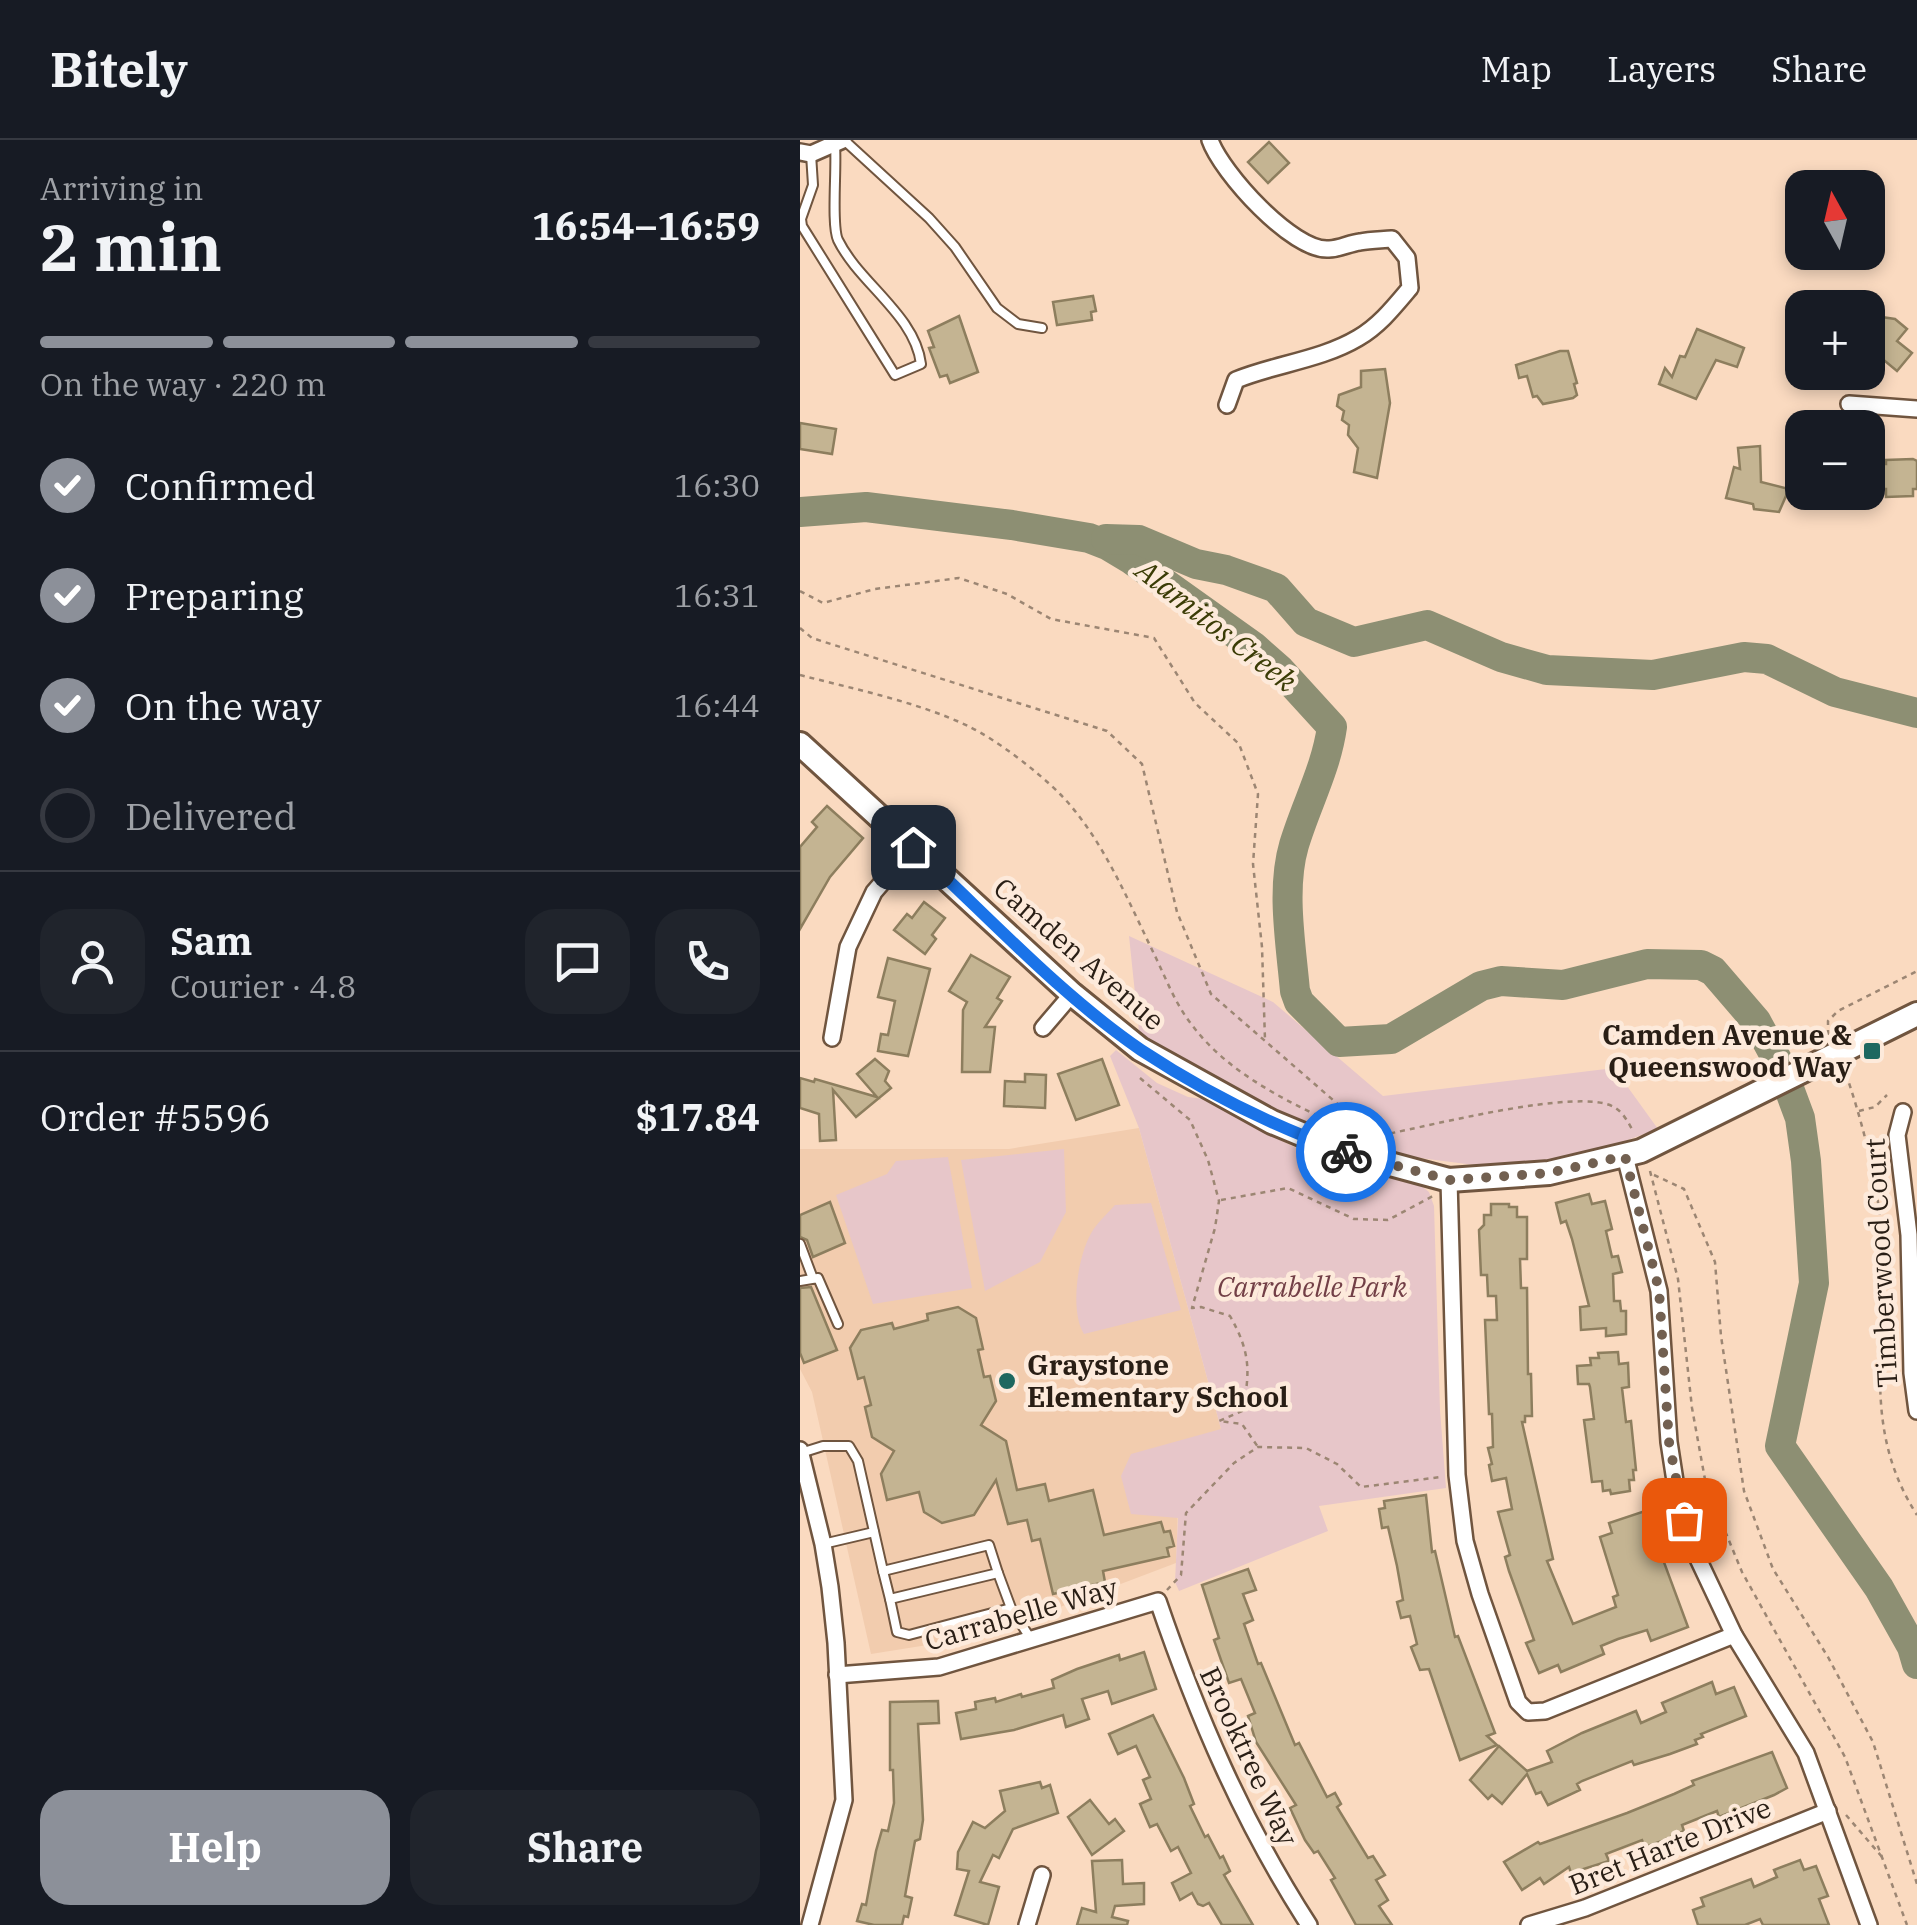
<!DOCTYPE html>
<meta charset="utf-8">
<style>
:root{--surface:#171b24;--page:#20242c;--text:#f1f3f6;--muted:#9ea1a6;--line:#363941;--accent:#8c9099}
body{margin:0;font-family:"IBM Plex Serif",serif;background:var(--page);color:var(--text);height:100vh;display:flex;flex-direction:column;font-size:38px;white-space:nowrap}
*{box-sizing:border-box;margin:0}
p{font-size:32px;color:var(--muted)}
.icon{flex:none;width:55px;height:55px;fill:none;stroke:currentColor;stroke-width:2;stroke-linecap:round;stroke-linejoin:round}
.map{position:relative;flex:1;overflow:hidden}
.drawer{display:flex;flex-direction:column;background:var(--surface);width:800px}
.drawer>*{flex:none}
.needle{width:65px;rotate:352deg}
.tools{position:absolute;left:985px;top:30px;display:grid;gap:20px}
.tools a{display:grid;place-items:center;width:100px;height:100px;border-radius:20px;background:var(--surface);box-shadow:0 5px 15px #0003;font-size:50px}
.pin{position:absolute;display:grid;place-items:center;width:85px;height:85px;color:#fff;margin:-42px;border-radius:20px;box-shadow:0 5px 15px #0006}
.courier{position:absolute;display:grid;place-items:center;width:100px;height:100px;margin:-50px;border:8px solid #1a73e8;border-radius:50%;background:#fff;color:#222;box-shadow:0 2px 12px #0007}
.head em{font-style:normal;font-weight:700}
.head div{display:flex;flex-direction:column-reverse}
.head{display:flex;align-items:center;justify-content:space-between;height:170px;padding:0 40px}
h1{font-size:65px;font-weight:700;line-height:75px}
.bar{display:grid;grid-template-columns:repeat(4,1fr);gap:15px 10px;align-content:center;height:120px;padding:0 40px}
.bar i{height:12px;border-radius:8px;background:var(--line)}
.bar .active{background:var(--accent)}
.bar p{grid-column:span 4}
.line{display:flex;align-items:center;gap:25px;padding:0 40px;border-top:2px solid var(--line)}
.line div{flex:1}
.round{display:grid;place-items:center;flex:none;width:105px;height:105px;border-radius:30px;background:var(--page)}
ol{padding:0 40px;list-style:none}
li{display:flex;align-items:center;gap:30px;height:110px}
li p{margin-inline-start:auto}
li .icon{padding:10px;border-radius:50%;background:var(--accent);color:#fff;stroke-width:4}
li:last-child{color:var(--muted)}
li i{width:55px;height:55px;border:5px solid var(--line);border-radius:50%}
.action{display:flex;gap:20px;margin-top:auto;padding:20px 40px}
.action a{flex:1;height:115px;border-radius:30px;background:var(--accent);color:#fff;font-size:40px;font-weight:700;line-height:115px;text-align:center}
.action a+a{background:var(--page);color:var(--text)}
header{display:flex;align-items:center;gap:60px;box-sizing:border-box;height:140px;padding:0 50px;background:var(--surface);border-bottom:2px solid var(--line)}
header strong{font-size:48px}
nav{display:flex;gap:55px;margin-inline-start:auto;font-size:35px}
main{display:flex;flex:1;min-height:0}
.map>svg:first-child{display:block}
</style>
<header>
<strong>Bitely</strong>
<nav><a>Map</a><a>Layers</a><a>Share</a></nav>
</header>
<main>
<section class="drawer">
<div class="head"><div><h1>2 min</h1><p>Arriving in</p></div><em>16:54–16:59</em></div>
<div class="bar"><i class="active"></i><i class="active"></i><i class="active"></i><i></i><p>On the way · 220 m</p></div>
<ol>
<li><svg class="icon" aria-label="check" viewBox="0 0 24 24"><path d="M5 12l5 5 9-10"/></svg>Confirmed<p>16:30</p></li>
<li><svg class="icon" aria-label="check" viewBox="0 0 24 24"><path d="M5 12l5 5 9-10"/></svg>Preparing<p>16:31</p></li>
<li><svg class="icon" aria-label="check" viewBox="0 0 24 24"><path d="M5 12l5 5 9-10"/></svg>On the way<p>16:44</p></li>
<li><i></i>Delivered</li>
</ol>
<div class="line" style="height:180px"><a class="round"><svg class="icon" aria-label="person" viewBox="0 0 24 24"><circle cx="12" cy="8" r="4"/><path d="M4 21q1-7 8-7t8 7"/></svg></a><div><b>Sam</b><p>Courier · 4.8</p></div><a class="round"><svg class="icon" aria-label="chat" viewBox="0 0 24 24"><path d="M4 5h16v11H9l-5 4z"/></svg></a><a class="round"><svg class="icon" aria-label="phone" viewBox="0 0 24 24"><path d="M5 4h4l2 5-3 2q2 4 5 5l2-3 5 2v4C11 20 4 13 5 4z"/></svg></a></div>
<div class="line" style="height:130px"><div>Order #5596</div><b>$17.84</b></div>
<div class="action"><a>Help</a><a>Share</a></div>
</section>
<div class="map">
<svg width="1117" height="1785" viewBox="0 0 1117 1785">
<rect width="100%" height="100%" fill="#fadac0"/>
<path fill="#f2ccae" d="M339,988L421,1289L379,1335L376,1423L184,1496L71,1514L12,1252L0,1229V1009H209Z"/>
<g fill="#e7c6c9">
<path d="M329,796L473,862L583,956L814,928L858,989L778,1018L682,1026L589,1014L473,974L340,901Z"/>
<path d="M316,910L357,943L388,957L411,960L470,995L506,1013L565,1033L619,1044L629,1052L634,1066L640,1270L646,1348L519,1366L528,1391L379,1451L375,1442L378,1378L331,1374L321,1336L331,1314L421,1289L339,988L310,916Z"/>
<path d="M264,1009L266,1072L240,1122L185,1151L161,1020Z"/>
<path d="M148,1017L172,1148L73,1164L36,1055L87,1034L96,1021Z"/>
<path d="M351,1063L381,1170L284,1194C269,1170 278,1113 293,1090C299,1081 308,1073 315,1065Z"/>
</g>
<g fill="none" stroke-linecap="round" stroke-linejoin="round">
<g stroke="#8d8f73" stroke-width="30">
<path d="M0,372L66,367L212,385L289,398L307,405L332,420L454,507L480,530L532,587C526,629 506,665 494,705C481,749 491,805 495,851L499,862L539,902L591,899L681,846L701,841L763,845L847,824L901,825L913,831L956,881L981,927L1000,978L1006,1021L1014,1143L980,1306L1079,1448L1112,1507L1117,1524"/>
<path d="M306,399L339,400L396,424L426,430L476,448L506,482L554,502L627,485L701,517L747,530L853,535L944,517L967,519L1035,552L1117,573"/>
</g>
</g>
<g fill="#c4b492" stroke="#8d7e5e" stroke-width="2.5">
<path d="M469,2L489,23L468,43L448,22Z"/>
<path d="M293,156L296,171L291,172L292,180L257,185L253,162Z"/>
<path d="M1068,175L1095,179L1107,189L1097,201L1112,213L1097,231L1068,207Z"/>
<path d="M159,176L178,232L150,243L147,235L140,237L129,208L134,207L128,191Z"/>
<path d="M897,189L944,208L937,227L916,220L896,259L859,244L865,228L872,237L880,216L885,217Z"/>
<path d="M760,211H768L777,243L774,244L777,255L773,258L743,264L737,256L733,257L727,236L719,238L716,225Z"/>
<path d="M585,229L590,263L577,338L554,332L558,308L548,295L549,285L542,280L544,271L537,266L539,255L561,247V231Z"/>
<path d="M0,283L36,289L32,314L0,309Z"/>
<path d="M960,306L961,342L989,349L979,372L954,369L953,364L926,358L934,327L940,329L938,308Z"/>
<path d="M1113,319L1117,321V349H1113V356L1086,357V349H1068V324H1086V320Z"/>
<path d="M27,666L63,698L30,737L0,789V707L17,687L12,682Z"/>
<path d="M124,762L145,778L132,795L136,799L125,814L94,790L107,774L112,778Z"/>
<path d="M171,815L210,837L197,858L202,861L185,887H195L190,932H162L163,870L167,862L149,851Z"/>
<path d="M88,818L130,829L108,916L78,911L81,894L88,895L95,861L78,857Z"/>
<path d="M75,919L89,931L85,941L91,948L56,977L33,950L36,1000L20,1001L19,974L0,968V938L14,942L15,939L77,957L57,934Z"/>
<path d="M302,919L319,965L276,980L258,934Z"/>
<path d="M225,934L246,935L245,968L204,966L205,941L225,942Z"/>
<path d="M789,1054L792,1064L805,1061L812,1089L806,1091L812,1117L818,1116L822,1132L813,1134L814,1161H820L821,1171H826V1194L806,1196V1188L781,1190L780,1167L789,1166L772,1099L766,1081L761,1083L756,1063Z"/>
<path d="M30,1062L45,1103L13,1117L7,1100L0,1097V1075Z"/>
<path d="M691,1064H709V1067H717V1077H727V1119H720L721,1148H727L728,1234H731L732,1276H725V1282H722L753,1419L747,1421L773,1484L816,1467L813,1457L818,1455L800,1397L812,1393L809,1383L845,1371L888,1487L851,1501L847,1490L818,1499L801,1506L804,1514L761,1532L758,1525L739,1533L726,1503L734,1500L709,1431L705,1417L710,1415L698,1372L712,1369L706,1338L692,1341L689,1325L692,1324L688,1308L693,1307L692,1274H689L685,1180H697L696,1156H688L687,1135H681L679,1090L684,1085V1075H691Z"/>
<path d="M11,1147L37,1210L4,1223L0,1213V1148Z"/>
<path d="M158,1167L176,1178L183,1209L178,1210L184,1237L190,1236L196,1261L181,1285L206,1301L217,1350L245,1344L249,1361L293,1350L304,1395L361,1382L364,1392L370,1391L374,1406L367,1408L369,1416L303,1431L305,1442L253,1454L240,1399L232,1401L227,1380L208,1384L196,1340L174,1375L142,1383L124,1372L119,1352L87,1360L81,1334L94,1311L72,1297L65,1267L71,1265L64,1237L58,1239L50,1208L61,1190L92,1183L94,1189L128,1180L127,1174Z"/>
<path d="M818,1212L819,1224L828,1223L829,1247L822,1248L826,1282L831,1281L836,1330H833L834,1340H829L830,1351L811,1354L810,1350L803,1351L802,1341L792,1342L784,1280L794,1279L790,1247L789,1244H778L777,1226L791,1225L790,1218H799L798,1213Z"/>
<path d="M626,1355L632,1412L635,1411L655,1497L658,1496L695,1593L687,1596L697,1605L660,1620L629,1529L620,1530L611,1507L617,1504L610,1476L601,1478L597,1462L603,1460L597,1426L588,1387L582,1388L579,1369L585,1368L584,1361Z"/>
<path d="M448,1429L456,1450L443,1454L453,1480L444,1484L458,1524L461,1523L495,1605L499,1603L527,1657L535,1653L541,1664L537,1667L568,1718L573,1716L585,1735L576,1740L588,1760L579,1766L592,1785H556L531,1740L535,1738L518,1711L514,1713L505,1700L490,1668L496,1665L456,1602L448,1576L455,1573L441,1539L429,1543L414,1500L419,1498L402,1445Z"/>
<path d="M344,1512L356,1549L312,1564L308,1551L282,1559L289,1579L266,1587L263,1575L214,1590L161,1599L156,1573L176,1569L175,1562L195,1558L196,1562L221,1554L222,1557L254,1548L252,1540L277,1529L319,1515L320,1520Z"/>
<path d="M912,1542L916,1554L934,1547L946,1576L901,1594L903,1597L895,1600L897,1604L870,1614L834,1625L832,1621L782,1641L777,1644L780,1650L748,1665L741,1652L736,1654L727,1634L702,1664L692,1655L688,1659L670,1640L699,1606L727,1631L752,1622L747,1611L782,1593L836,1571L841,1583L866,1572L862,1563Z"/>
<path d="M138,1561L139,1583L118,1584L123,1680L120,1699L115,1701L105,1756L112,1758L108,1777L104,1776L102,1785H74L57,1781L62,1764L66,1765L76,1711L82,1690L88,1691L94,1663L93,1630H90V1562Z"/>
<path d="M353,1575L384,1638L394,1664L390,1666L405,1697L408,1695L420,1718L423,1716L430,1731L424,1735L453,1785H422L409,1763L403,1766L398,1764L392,1753L380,1760L372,1743L391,1733L378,1707L371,1711L357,1684L350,1687L340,1664L351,1659L343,1640L350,1637L336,1606L318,1614L309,1594Z"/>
<path d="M972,1612L987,1648L974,1655L919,1677L917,1671L882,1685L884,1691L862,1701L845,1707L842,1700L806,1714L809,1721L771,1733L769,1727L744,1744L740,1738L722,1750L704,1722L738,1702L740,1704L827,1673L874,1654L894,1645L892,1641Z"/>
<path d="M240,1642L242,1648L250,1645L258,1673L213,1689L199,1718L193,1715L180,1742L199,1747L188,1785L155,1775L169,1731L157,1729L158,1712L173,1682L185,1688L205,1671L200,1651Z"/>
<path d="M290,1660L309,1684L315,1679L324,1691L292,1715L268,1677Z"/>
<path d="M322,1720L323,1744L344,1743V1764L315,1766L312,1777L328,1781L327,1785H277L282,1768L296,1772L292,1721Z"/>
<path d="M1000,1720L1004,1730L1016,1726L1028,1756L1019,1759L1029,1785H963L960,1779L945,1785H898L893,1770L904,1766L901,1758L951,1739L954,1747L977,1737L974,1730Z"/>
</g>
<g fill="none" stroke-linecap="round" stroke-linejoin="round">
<g stroke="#70553f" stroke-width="12">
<g id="lane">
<path d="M44,0L129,78L155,107L197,168L218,184L242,188"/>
<path d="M11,14L13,45L1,79L2,86L95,235L121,224C115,175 59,143 38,100C31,85 37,28 35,6"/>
<path d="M0,1104L12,1136"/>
<path d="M0,1141L18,1138L38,1184"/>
<path d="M1,1313L23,1306H49L58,1321L83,1431L189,1405L198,1433L90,1459L97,1492L109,1495L211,1468L232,1501"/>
<path d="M23,1404L74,1392"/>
<path d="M83,1431L90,1459"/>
<path d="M198,1433L211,1468"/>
</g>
</g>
<g stroke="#70553f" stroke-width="20">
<g id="street">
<path d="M410,0C421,32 493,112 529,109C539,109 550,103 560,102C570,100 581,100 592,99L607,118L610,148C594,167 579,186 558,198C521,220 475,224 436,240L427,265"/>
<path d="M0,12L11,14L43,0"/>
<path d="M1049,264L1117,269"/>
<path d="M243,888L272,854"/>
<path d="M32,898L48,807L74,752L113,707"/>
<path d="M1103,972L1097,995L1109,1095L1112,1233L1117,1271"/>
<path d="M825,1016L859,1151L869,1302L877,1354L892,1406L934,1495L1006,1613L1069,1785"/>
<path d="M649,1040L657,1335L665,1401L680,1454L718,1562L728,1572L745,1571L934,1495"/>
<path d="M0,1310L23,1404L30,1447L36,1503L44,1660L10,1785"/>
<path d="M37,1535L139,1527L358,1461C397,1575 443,1683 509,1785"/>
<path d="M227,1785L242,1735"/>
<path d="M729,1785L785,1768L1028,1671"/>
</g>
</g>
<g stroke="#70553f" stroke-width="28">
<path id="secondary" d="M0,604L272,854L340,909L472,982L542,1011L649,1040L749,1033L841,1011L1117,874"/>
</g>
<g stroke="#9c8673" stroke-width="2.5" stroke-dasharray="5 5" stroke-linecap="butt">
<path d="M0,451L23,463L75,449L159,438L207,454L251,479L354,498L395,563L439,604L458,654L453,724L462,807L465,900"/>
<path d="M0,488L12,498L307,591L342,624L377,772L411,854L571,993"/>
<path d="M0,535C54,549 118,562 168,586C197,600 237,631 260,654C303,698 329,763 356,818C367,841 376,865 392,885C418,920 456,944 494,964C524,979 553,994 587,994C630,986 779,947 814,967C823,972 828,982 833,991"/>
<path d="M1028,895V881L1038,871L1117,831"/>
<path d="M1046,934C1067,996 1083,1063 1083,1129C1083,1219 1065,1294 1117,1375"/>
<path d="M340,938L390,980L408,1020L419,1061L415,1088L392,1168L401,1167L430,1176C450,1211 451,1232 442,1271L419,1281L442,1284L458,1307"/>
<path d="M1059,971L1075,967L1087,955"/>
<path d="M850,1031L878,1139L892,1268L906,1345L942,1432L1045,1617L1107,1785"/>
<path d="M854,1035L884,1049L915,1122L921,1196L944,1351L973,1429L1028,1517L1073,1602L1117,1744"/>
<path d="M421,1060L488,1048L554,1079L588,1080L633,1056"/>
<path d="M367,1450L381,1435L386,1373L434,1323L458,1307L506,1308L537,1324L561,1347L641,1337"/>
<path d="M1046,1675L1083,1718"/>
</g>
<use href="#lane" stroke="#fff" stroke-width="8"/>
<use href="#street" stroke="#fff" stroke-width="15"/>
<use href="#secondary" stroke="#fff" stroke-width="22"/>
</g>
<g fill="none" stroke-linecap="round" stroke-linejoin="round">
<path stroke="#726051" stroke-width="10" stroke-dasharray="0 18" d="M546,1012L649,1040L749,1033L825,1016L859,1150L869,1302L884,1380"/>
<path stroke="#1a73e8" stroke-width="12" d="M113,707C187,775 258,853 341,910C403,951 475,987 546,1012"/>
</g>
<g fill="#1e6860" stroke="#fdeadb" stroke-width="4">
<rect x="1062" y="901" width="20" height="20" rx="5"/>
<circle cx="207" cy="1241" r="10"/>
</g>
<g text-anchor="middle" stroke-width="9" stroke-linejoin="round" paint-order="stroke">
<g font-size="28" fill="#291e15" stroke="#fdeadb">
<text transform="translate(279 814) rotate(41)" y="10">Camden Avenue</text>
<text transform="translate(1081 1123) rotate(-93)" y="10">Timberwood Court</text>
<text transform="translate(221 1474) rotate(-16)" y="10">Carrabelle Way</text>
<text transform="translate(449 1616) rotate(65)" y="10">Brooktree Way</text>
<text transform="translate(870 1706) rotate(-22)" y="10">Bret Harte Drive</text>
</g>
<g font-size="28" font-weight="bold" fill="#291e15" stroke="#fdeadb" text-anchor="end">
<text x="1052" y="905">Camden Avenue &amp;<tspan x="1052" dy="32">Queenswood Way</tspan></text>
<text x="227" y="1235" text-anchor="start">Graystone<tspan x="227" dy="32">Elementary School</tspan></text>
</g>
<g font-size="28" font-style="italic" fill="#723f46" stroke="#fdeadb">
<text x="512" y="1157">Carrabelle Park</text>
</g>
<g font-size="30" font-style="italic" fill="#3b3c06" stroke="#fdeadb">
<text transform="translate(416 486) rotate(38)" y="10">Alamitos Creek</text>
</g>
</g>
</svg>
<div class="tools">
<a><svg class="needle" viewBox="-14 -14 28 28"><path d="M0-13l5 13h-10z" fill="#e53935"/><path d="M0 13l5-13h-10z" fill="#9ea1a6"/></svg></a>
<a>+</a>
<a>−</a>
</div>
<div class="pin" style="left:884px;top:1380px;background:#ea580c"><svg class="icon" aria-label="bag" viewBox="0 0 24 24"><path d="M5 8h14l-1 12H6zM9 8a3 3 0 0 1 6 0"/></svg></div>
<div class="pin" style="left:113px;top:707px;background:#1f2937"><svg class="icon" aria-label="home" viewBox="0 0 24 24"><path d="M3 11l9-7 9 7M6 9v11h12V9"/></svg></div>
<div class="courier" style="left:546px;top:1012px"><svg class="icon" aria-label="bike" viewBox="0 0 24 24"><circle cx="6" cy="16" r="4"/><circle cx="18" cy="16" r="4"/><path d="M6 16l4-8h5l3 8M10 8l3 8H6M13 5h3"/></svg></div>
</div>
</main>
